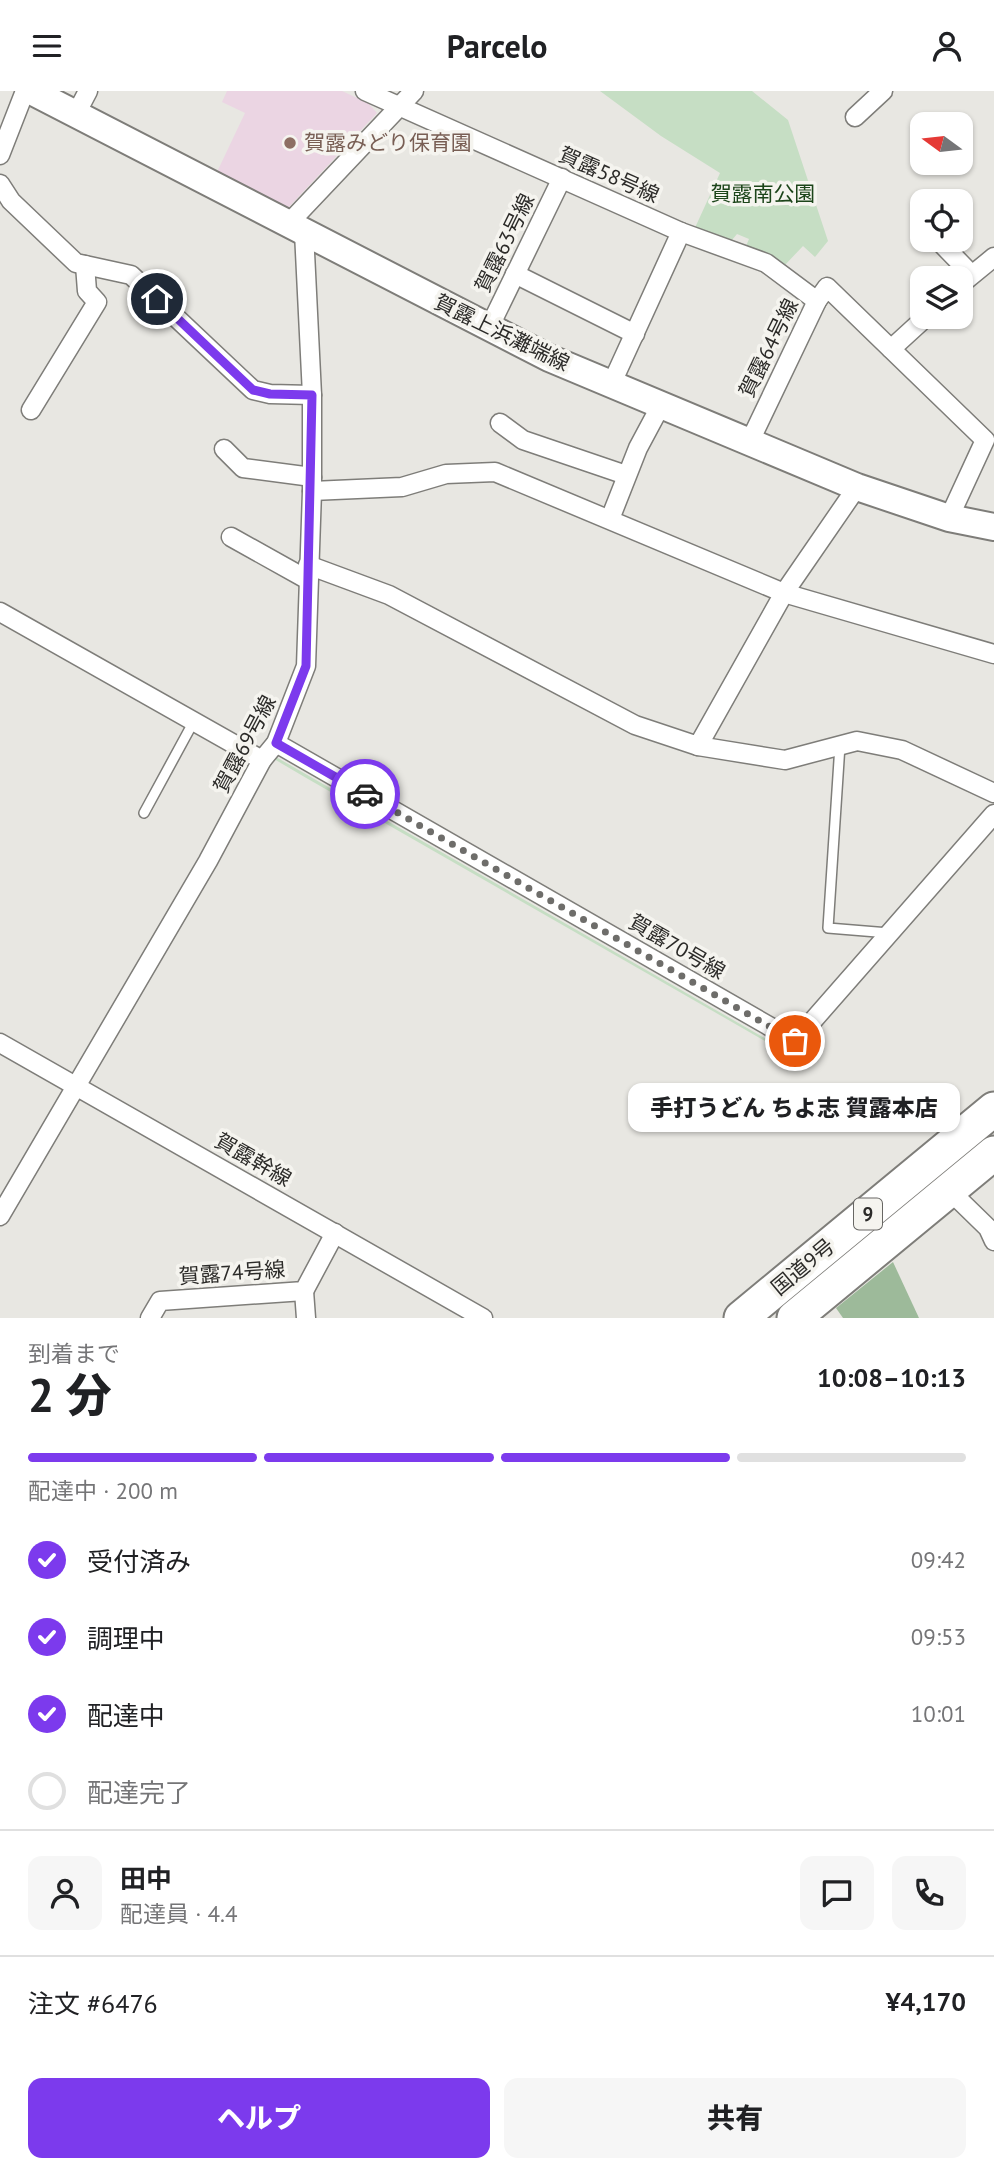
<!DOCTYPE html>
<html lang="ja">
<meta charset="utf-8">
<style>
:root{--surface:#fff;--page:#f6f6f6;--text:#202124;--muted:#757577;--line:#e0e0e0;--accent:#7c3aed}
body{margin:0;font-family:"PT Sans","Noto Sans JP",sans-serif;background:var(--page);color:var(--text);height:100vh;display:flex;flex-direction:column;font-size:26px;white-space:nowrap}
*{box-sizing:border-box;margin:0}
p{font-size:23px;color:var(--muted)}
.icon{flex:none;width:38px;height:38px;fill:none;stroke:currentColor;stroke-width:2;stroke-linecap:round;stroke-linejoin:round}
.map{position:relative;height:1227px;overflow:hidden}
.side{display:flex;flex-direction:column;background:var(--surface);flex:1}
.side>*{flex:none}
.needle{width:46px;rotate:285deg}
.fabs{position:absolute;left:910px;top:21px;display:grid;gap:14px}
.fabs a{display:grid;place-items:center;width:63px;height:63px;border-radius:14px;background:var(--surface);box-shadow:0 2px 5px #0004;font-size:35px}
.pin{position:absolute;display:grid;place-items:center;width:60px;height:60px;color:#fff;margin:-30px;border:4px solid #fff;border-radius:50%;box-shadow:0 2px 7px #0007}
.courier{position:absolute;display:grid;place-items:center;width:70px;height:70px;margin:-35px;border:5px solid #7c3aed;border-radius:50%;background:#fff;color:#222;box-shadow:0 2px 9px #0007}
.bubble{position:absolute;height:49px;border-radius:14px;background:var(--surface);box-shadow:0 2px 5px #0004;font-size:23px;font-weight:800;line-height:49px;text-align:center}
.summary em{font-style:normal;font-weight:800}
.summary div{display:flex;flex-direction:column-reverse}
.summary{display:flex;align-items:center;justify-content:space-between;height:119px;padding:0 28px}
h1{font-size:46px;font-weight:800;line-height:52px}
.bar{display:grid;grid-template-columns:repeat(4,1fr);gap:10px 7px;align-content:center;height:84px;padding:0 28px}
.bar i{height:9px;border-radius:5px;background:var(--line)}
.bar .on{background:var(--accent)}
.bar p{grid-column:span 4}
.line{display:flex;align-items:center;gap:18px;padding:0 28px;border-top:2px solid var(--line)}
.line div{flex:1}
.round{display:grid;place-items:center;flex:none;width:74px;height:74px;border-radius:14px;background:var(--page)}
ol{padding:0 28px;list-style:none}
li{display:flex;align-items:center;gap:21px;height:77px}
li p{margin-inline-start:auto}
li .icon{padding:7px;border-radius:50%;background:var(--accent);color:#fff;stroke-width:4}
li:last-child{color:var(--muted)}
li i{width:38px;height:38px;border:4px solid var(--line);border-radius:50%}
.button{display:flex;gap:14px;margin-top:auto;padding:14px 28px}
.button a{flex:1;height:80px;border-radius:14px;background:var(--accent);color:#fff;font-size:28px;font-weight:800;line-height:80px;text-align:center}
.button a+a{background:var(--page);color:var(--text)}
header{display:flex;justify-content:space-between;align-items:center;height:91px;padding:0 28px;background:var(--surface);font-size:32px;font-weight:800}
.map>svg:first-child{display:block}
</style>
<header><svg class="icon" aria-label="menu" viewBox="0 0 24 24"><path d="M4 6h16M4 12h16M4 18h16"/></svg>Parcelo<svg class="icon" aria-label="person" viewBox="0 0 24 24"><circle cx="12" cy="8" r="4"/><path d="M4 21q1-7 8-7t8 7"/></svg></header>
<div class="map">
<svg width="994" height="1227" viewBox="0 0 994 1227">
<rect width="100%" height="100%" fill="#e8e7e2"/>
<path fill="#ebd5e3" d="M227,0H342L368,12L377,22L287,118L217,81L245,22L222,11Z"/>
<g fill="#c6dec4">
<path d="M600,0H752L788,29L828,150L815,166L803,155L784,175L746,155L749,148L737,143L732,149L694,139L720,82L661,45Z"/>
<path d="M276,666L794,964L793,966L308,688L274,668Z"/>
</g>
<path fill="#9dba9a" d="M893,1171L919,1227H843L836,1217Z"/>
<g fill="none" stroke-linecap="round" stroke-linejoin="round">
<g stroke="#7e7d79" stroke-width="12">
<g id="lane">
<path d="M840,654L828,837L889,842"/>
<path d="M144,722L194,630"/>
</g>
</g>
<g stroke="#7e7d79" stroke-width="21">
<g id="street">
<path d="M365,0L681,141L611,294"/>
<path d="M76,23L88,0"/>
<path d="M855,26L883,0"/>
<path d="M0,64L25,0"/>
<path d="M0,93L11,110L76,172L131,184L253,299L270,303L312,304"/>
<path d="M921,131L922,132"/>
<path d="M289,132L414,0"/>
<path d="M681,141L766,172L817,210"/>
<path d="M938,149L971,183"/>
<path d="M515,183L635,243"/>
<path d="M961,193L994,166"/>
<path d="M489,237L562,87"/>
<path d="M891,258L926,226"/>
<path d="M31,319L97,211L87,200L85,174"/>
<path d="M500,332L523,349L626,384"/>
<path d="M750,350L817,210L827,196L985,349L949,427"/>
<path d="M224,358L243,377L312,386"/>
<path d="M312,400L402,396L446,383L495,381L784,502L994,563"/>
<path d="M610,428L638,357L661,314"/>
<path d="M231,446L308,489"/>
<path d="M308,474L389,504L635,634L698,655L784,502L857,396"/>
<path d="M0,521L262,669"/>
<path d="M276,652L795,950L994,723"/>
<path d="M698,655L785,669L857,650L902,659L994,702"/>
<path d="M0,952L483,1227"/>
<path d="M949,1099L988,1137L994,1150"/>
<path d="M0,1125L208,770L262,669L276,652L306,575L312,400V304L304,141"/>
<path d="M304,1200L306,1227"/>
<path d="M150,1227L160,1210L304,1200L335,1142"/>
</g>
</g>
<g stroke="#7e7d79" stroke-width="30">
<path id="secondary" d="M31,0L549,267L857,396L949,427L994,436"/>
</g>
<g stroke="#7e7d79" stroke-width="37">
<g id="highway">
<path d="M741,1227L994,1018"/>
<path d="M794,1227L994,1062"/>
</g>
</g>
<use href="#lane" stroke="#fff" stroke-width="9"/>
<use href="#street" stroke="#fff" stroke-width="18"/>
<use href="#secondary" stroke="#fff" stroke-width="26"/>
<use href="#highway" stroke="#fff" stroke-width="33"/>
</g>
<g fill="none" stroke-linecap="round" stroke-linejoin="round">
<path stroke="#6e6d6a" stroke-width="7" stroke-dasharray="0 12.6" d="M365,703L795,950"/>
<path stroke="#7c3aed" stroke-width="9" d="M157,208L253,299L270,303L312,304L306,575L276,652L365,703"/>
</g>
<circle fill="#8d6e63" stroke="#f5f4ef" stroke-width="2.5" cx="290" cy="52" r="7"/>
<g text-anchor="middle" stroke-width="7" stroke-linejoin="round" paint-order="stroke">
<rect fill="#f5f4ef" stroke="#686764" stroke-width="2" x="854" y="1107.5" width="28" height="31" rx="5"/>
<g font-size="19" font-weight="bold" fill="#2c2b29">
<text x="868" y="1130">9</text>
</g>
<g font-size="21" fill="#785e54" stroke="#f5f4ef" text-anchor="start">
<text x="304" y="59">賀露みどり保育園</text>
</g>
<g font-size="21" fill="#2c2b29" stroke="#f5f4ef">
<text transform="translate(609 84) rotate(24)" y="7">賀露58号線</text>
<text transform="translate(505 152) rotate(-64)" y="7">賀露63号線</text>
<text transform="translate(502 242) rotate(26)" y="7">賀露上浜灘端線</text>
<text transform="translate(769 257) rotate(-64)" y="7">賀露64号線</text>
<text transform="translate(245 653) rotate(-62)" y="7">賀露69号線</text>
<text transform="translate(677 856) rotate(30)" y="7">賀露70号線</text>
<text transform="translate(253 1069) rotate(30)" y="7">賀露幹線</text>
<text transform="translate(803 1176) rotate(-40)" y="7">国道9号</text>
<text transform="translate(232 1182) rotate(-4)" y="7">賀露74号線</text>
</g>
<g font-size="21" fill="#1c451a" stroke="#f5f4ef">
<text x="763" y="110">賀露南公園</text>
</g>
</g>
</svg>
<div class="fabs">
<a><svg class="needle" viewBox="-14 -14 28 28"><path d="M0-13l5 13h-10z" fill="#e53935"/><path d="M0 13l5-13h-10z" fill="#757577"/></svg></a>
<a><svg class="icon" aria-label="locate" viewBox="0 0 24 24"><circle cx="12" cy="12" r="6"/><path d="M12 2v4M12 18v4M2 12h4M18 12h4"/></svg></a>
<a><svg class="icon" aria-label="layers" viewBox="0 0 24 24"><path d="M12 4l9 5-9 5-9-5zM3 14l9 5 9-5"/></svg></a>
</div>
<div class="pin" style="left:795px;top:950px;background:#ea580c"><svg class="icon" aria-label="bag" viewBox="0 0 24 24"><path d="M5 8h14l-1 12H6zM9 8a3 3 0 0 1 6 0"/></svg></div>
<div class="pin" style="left:157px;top:208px;background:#1f2937"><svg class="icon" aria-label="home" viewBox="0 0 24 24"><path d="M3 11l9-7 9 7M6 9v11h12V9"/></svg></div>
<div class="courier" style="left:365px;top:703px"><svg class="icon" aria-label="car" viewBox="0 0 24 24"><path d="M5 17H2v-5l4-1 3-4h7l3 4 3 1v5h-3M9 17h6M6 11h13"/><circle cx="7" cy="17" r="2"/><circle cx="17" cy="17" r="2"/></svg></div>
<div class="bubble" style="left:628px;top:992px;width:332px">手打うどん ちよ志 賀露本店</div>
</div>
<section class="side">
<div class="summary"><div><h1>2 分</h1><p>到着まで</p></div><em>10:08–10:13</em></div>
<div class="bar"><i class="on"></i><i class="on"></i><i class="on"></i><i></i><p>配達中 · 200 m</p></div>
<ol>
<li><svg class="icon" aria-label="check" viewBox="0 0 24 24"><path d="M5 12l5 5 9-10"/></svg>受付済み<p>09:42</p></li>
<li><svg class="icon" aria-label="check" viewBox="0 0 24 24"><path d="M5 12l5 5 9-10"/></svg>調理中<p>09:53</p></li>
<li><svg class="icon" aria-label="check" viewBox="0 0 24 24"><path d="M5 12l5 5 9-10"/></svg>配達中<p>10:01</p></li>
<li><i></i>配達完了</li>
</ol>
<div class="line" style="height:126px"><a class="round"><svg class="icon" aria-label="person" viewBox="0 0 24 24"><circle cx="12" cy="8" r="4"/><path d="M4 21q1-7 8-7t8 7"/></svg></a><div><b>田中</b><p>配達員 · 4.4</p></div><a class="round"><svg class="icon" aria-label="chat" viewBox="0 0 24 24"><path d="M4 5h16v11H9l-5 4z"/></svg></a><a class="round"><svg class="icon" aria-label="phone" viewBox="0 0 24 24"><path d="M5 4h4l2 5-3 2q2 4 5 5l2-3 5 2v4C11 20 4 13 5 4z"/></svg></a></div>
<div class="line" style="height:91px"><div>注文 #6476</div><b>¥4,170</b></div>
<div class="button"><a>ヘルプ</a><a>共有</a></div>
</section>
